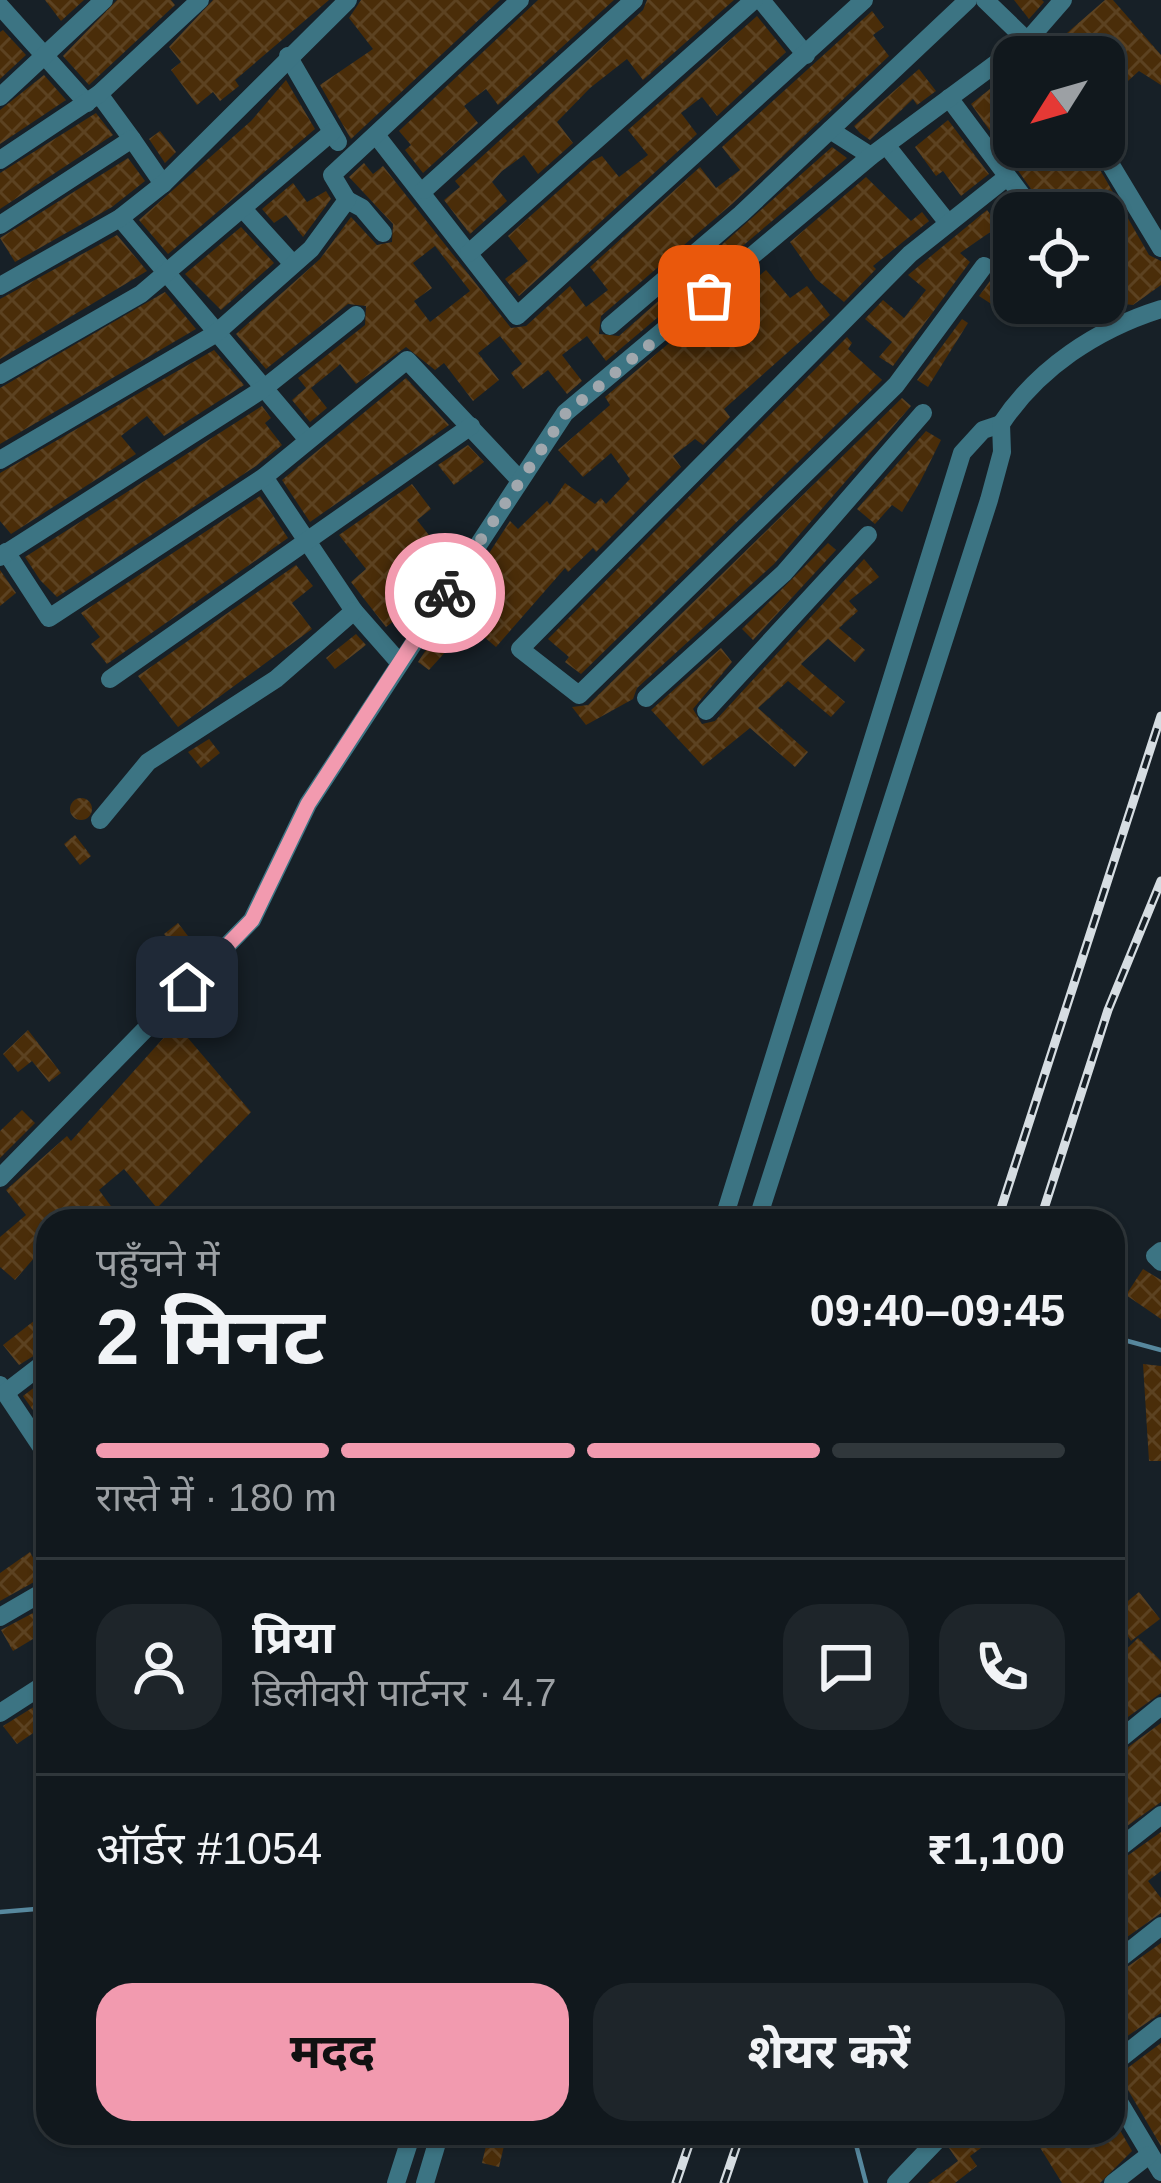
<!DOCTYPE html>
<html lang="hi">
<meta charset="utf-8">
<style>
:root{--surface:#11181d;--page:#1e252a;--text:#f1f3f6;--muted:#9ca0a4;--line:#30373b;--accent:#f29aaf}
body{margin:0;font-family:Helvetica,"Noto Sans Devanagari",sans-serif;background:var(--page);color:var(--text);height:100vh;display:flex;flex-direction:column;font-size:45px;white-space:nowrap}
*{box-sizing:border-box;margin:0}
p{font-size:39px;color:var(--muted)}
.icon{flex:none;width:66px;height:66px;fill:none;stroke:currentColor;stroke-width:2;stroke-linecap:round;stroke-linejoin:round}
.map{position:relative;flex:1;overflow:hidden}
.side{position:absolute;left:36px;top:1209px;width:1089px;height:936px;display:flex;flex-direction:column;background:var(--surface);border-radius:36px;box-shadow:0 3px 9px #0004,0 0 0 3px var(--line)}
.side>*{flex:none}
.needle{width:78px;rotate:233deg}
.fabs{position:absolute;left:993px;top:36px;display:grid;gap:24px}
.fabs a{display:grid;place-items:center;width:132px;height:132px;border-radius:24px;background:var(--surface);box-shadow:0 3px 9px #0004,0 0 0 3px var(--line);font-size:60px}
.pin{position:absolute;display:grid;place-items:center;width:102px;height:102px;color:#fff;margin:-51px;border-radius:24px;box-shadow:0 6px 18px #0006}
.courier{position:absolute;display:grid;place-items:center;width:120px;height:120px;margin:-60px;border:9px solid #f29aaf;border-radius:50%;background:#fff;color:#222;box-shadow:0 3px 15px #0007}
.head em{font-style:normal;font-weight:700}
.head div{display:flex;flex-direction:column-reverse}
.head{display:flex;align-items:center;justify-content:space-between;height:204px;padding:0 60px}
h1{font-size:78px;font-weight:700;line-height:90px}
.bar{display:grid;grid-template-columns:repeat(4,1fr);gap:18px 12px;align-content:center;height:144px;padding:0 60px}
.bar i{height:15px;border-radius:9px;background:var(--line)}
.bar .selected{background:var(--accent)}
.bar p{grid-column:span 4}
.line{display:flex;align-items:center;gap:30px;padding:0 60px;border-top:3px solid var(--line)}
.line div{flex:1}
.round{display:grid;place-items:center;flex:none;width:126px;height:126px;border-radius:36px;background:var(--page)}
.cta{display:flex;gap:24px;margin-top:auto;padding:24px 60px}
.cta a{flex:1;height:138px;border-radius:36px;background:var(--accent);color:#111;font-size:48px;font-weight:700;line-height:138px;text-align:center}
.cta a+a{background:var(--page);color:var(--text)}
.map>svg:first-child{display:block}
</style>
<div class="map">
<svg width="1161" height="2183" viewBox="0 0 1161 2183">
<defs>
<pattern id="building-cross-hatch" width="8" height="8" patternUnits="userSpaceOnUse" patternTransform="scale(3)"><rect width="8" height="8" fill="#4a2d09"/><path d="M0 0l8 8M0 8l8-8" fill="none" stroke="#5c4221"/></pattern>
</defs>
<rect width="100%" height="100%" fill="#172027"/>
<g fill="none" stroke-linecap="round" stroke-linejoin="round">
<g stroke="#57889e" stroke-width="4.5">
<path d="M1113,1337L1161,1350"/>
<path d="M0,1912L48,1908"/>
<path d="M853,2133L866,2183"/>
</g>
</g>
<g fill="url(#building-cross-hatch)" fill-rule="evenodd">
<path d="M45,0H84L61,21Z"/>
<path d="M117,0H171L175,5L89,85L63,56Z"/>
<path d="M213,0H329L235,80L239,86L220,101L213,92L197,105L171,70L181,62L169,47Z"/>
<path d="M361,0H500L351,139L320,85L373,49L349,18Z"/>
<path d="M538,0H614L498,105L486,89L464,106L478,123L423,173L405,150L411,145L399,131Z"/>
<path d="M647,0H734L643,80L627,59L590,88L557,122L573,143L538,174L524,155L502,171L492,182L507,201L470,234L444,200L460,187L455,181L643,10Z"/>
<path d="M1014,0H1042L1044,2L1029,19Z"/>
<path d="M1105,0H1113L1161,55V85L1139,71L1118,90L1127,104L1104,121V57H1057L1052,46Z"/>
<path d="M872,11L884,27L873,35L889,56L732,204L601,316L599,334L619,336L832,147L847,158L606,361L587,336L562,355L582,381L567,394L548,370L523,389L511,373L522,364L500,336L478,353L499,380L473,401L444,363L435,370L406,347L356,384L340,364L337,367L311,388L327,408L310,422L292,400L306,388L298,378L365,325L366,306L348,304L266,369L236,334L320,259L351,217L377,245L392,242L393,224L349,177L364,163L373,174L383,166L511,328L526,326L570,286L586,307L608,290L590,267L700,167L716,188L740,170L722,147ZM435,246L470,291L430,322L414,301L432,288L413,263Z"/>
<path d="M757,16L786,52L717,116L702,97L681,113L697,134L519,296L505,279L528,261L508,236L592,161L602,156L619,177L648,155L628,130Z"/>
<path d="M3,30L26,55L0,79V32Z"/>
<path d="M919,69L936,91L917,105L913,99L870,140L860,133L854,126Z"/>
<path d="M1014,70V147H1087L1149,255L1161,261V285L1133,305L1115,303L1104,287V276L1128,259L1104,225V213H1095L1088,203L1075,213H1048L971,104Z"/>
<path d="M44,75L66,100L0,144V110Z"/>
<path d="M286,80L315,129L168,254L139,220L251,121Z"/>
<path d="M96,113L113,135L0,209V173Z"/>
<path d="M948,120L989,174L961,196L943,171L936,176L915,147Z"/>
<path d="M160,131L176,152L165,163L149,139Z"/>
<path d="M128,158L145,181L112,207L15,262L0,238Z"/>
<path d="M866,177L911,221L922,212L929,221L873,266L876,269L844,302L816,279L790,242Z"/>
<path d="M293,183L307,202L326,191L331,199L303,237L286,215L274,223L262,209Z"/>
<path d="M987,210L999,226L960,253L970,262L893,366L879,357L892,342L865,319L883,300L904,318L926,290L908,275Z"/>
<path d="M241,227L274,263L221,310L185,274Z"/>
<path d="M117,235L147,271L0,359V299Z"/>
<path d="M766,270L790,298L807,286L830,315L724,409L730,417L703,445L695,439L673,456L681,467L596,552L593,548L568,572L565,568L496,647L470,625L429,670L418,662L510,521L518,529L547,501L550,505L565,483L595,504L601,498L606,504L630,479L611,453L583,477L558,450L610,405L605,397L744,280L748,285Z"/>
<path d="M993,277L1011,289L999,309L979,296Z"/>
<path d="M165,292L196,329L0,444V388Z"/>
<path d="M962,319L968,323L928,387L917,380Z"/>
<path d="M847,337L852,343L848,349L882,380L581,674L565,662L569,657L548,639Z"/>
<path d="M214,350L244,385L164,436L147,416L121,436L136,454L11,534L0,521V473Z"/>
<path d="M406,378L449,425L310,522L282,480Z"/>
<path d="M902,398L911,406L774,564L637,688L633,699L586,725L572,707L588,705Z"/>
<path d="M262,406L271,418L265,423L282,445L256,466L57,597L40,580L25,557Z"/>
<path d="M926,431L941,440L920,482L902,512L892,505L875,524L857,509Z"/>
<path d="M468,445L484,462L454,485L438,465Z"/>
<path d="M412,484L431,509L417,520L436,544L386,584L407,611L386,627L351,582L366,569L339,535Z"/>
<path d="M260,496L288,538L107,664L91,644L100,637L81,613Z"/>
<path d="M828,543L836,550L753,640L742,629Z"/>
<path d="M864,559L879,577L849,601L858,611L839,628L865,650L855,662L828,639L801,664L845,702L831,717L788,681L758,708L808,752L795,767L750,728L703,766L651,710L721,648L732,662L693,709L702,724L715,721Z"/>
<path d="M296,565L313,586L292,603L312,629L178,727L138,676Z"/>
<path d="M0,570L16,593L0,606Z"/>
<path d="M356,634L366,645L335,669L326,658Z"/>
<path d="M209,739L220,753L201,768L188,752Z"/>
<circle cx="81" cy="809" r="11"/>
<path d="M75,835L91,856L80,865L64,844Z"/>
<path d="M178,923L201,953L174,974L161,958L175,947L164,934Z"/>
<path d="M176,1024L251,1112L157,1208L124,1169L99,1190L122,1221H48V1242L15,1280L0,1267V1237L26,1215L6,1190L67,1136L71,1141Z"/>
<path d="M28,1030L61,1073L49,1082L32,1061L18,1072L3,1054Z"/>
<path d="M22,1110L35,1123L0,1158V1131Z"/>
<path d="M1143,1269L1161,1280V1319L1126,1295Z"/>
<path d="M48,1310V1347L19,1365L3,1345Z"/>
<path d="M1143,1364L1161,1366V1461H1149Z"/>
<path d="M48,1377V1406L37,1416L23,1396Z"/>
<path d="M30,1552L43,1577L0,1601V1573Z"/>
<path d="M1139,1592L1160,1619L1131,1641L1113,1613Z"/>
<path d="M48,1605V1662L33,1639L13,1651L1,1630Z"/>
<path d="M1138,1638L1161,1661V1693L1113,1728V1662Z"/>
<path d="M48,1698V1723L17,1744L3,1726Z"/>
<path d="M1161,1723V1802L1113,1836V1758Z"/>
<path d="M1161,1832V1871L1148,1881L1161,1898V1913L1113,1947V1866Z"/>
<path d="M1161,1943V2013L1120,2041L1113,2032V1977Z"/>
<path d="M1161,2043V2146L1125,2085L1113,2079Z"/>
<path d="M1113,2118L1132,2151L1100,2183H1062L1031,2133H1113Z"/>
<path d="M489,2133H507L499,2167L482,2163Z"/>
<path d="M963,2133H1002L970,2156L977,2166L955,2183H928L958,2161L949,2148Z"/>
</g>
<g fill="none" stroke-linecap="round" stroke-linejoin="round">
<g stroke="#3c7483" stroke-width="18">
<path d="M761,0L806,55"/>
<path d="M985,0L1044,57"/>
<path d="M0,6L87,103"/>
<path d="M288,56L338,142"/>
<path d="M99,94L132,139"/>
<path d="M0,97L104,0"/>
<path d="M949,98L1035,213"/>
<path d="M830,130L871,156"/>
<path d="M376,135L517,316L864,0"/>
<path d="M886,145L948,223"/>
<path d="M1100,147L1161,248"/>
<path d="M0,160L99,94L200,0"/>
<path d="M424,190L634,0"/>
<path d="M347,200L362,208L383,233"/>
<path d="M243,209L293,264"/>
<path d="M120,218L308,440"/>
<path d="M0,225L132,139L163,184"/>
<path d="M469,253L754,0"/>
<path d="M984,266L896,385L579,695L520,649L910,254L1007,177"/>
<path d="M0,286L120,218L163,184L348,0"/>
<path d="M610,326L741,214L968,0"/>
<path d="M0,375L141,294L332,132"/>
<path d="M0,460L215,334L311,249L347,200L332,175L520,0"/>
<path d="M264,477L354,611L398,661"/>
<path d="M6,552L49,618L264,477L407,360L518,478"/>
<path d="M0,557L263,389L356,315"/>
<path d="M110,679L471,426"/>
<path d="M646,698L784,573L923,413"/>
<path d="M706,711L868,535"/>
<path d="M100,820L148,762L276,679L354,611"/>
<path d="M0,1178L252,920L308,804L565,413L871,156L1029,39L1063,0"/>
<path d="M723,1221L962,453L983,430L1001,424"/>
<path d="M757,1221L989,500L1002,452L1001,424C1038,368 1097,329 1161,309"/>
<path d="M1161,1251L1155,1256L1161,1262"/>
<path d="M0,1385L48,1457"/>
<path d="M5,1393L48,1360"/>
<path d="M0,1617L48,1589"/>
<path d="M0,1713L48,1682"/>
<path d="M1113,1745L1161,1706"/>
<path d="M1113,1853L1161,1815"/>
<path d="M1113,1964L1161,1926"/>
<path d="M1113,2064L1161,2026"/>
<path d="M1113,2092L1161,2172"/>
<path d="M396,2183L412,2133"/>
<path d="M425,2183L440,2133"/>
<path d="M896,2183L944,2133"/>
<path d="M1113,2183L1149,2155"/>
</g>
<g stroke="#d6dde2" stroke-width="9">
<g id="rail">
<path d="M997,1221L1161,716"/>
<path d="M1040,1221L1108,1010L1161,881"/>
<path d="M676,2183L693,2133"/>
<path d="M724,2183L741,2133"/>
</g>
</g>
<use href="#rail" stroke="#172027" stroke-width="4.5" stroke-dasharray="14" stroke-linecap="butt"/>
</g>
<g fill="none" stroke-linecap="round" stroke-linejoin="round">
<path stroke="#a1a8ae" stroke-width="12" stroke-dasharray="0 21.6" d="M445,593L566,413L709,296"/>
<path stroke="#f29aaf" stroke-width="15" d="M187,987L252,920L308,804L445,593"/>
</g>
</svg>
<div class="fabs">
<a><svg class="needle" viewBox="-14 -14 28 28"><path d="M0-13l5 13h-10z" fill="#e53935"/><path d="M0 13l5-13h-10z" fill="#9ca0a4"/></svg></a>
<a><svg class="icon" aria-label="locate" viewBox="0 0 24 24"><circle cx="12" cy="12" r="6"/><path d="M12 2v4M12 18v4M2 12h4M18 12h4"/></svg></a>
</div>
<div class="pin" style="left:709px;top:296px;background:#ea580c"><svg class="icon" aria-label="bag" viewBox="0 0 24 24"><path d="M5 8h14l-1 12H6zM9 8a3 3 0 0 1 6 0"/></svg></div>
<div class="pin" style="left:187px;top:987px;background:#1f2937"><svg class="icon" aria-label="home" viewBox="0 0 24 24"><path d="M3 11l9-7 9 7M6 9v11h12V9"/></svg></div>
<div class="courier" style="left:445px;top:593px"><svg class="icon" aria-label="bike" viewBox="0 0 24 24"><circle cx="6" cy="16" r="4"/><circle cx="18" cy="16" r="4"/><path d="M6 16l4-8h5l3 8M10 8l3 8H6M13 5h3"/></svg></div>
<section class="side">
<div class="head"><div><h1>2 मिनट</h1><p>पहुँचने में</p></div><em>09:40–09:45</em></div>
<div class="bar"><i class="selected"></i><i class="selected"></i><i class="selected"></i><i></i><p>रास्ते में · 180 m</p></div>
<div class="line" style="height:216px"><a class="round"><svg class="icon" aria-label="person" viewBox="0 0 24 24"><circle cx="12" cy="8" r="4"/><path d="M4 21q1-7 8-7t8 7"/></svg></a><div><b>प्रिया</b><p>डिलीवरी पार्टनर · 4.7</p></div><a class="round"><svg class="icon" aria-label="chat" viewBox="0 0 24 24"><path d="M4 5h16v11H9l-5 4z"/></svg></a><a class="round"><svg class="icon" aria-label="phone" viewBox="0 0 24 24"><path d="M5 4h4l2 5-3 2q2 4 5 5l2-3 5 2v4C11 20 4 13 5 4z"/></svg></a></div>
<div class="line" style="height:156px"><div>ऑर्डर #1054</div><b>₹1,100</b></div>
<div class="cta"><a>मदद</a><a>शेयर करें</a></div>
</section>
</div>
